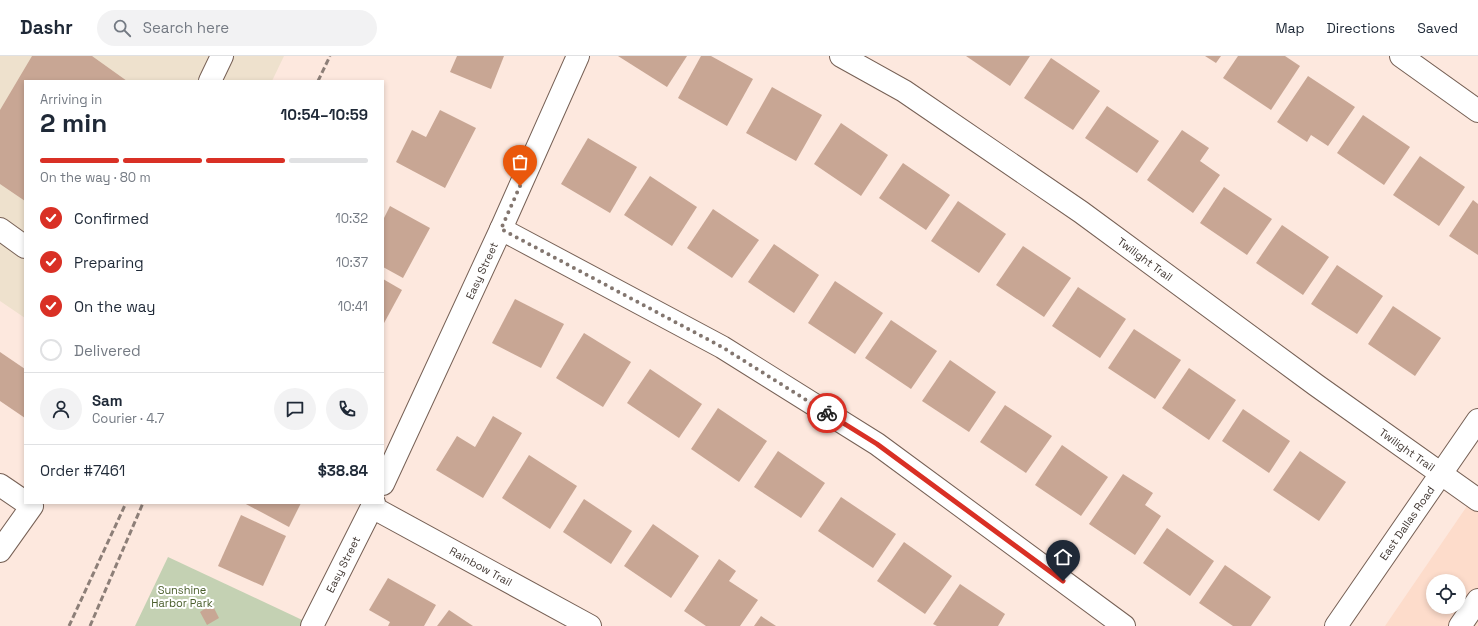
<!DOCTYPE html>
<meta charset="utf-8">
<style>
:root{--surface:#fff;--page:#f2f2f3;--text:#1f2937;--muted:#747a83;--line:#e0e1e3;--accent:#d93025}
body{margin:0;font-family:"Space Grotesk",sans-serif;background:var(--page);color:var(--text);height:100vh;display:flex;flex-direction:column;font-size:15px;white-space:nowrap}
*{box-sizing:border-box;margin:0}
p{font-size:13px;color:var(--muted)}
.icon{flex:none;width:22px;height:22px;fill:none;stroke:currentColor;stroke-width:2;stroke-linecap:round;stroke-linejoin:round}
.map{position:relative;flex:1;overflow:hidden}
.sheet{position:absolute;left:24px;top:24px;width:360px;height:424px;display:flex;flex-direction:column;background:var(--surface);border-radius:0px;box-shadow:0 2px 6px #0003}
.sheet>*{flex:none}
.buttons{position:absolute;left:1426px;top:518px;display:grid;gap:8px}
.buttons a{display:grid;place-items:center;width:40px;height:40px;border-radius:50%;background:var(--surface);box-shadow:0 2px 6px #0003;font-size:20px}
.pin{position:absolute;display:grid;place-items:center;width:34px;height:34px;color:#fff;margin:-41px -17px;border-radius:50% 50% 50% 0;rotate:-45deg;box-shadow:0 0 4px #0007}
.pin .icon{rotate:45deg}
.courier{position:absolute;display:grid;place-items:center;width:40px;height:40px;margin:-20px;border:3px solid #d93025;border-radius:50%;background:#fff;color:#222;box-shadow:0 1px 5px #0007}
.summary em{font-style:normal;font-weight:700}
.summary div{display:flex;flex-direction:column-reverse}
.summary{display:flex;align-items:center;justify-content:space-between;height:68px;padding:0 16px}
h1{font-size:26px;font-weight:700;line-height:30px}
.bar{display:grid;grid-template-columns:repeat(4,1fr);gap:6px 4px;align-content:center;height:48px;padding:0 16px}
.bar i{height:5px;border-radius:3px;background:var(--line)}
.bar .on{background:var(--accent)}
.bar p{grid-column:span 4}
.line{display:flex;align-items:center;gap:10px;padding:0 16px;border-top:1px solid var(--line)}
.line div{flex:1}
.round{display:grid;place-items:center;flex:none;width:42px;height:42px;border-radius:21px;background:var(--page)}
ol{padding:0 16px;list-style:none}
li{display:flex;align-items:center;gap:12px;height:44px}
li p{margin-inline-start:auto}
li .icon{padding:4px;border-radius:50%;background:var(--accent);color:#fff;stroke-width:4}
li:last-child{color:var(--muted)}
li i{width:22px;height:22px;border:2px solid var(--line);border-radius:50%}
header{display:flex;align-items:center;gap:24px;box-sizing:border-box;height:56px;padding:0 20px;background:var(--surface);border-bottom:1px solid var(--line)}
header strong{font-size:19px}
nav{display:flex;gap:22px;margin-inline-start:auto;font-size:14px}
.search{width:280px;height:36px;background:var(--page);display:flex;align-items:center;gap:10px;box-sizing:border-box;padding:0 14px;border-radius:22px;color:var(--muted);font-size:15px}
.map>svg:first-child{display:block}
</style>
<header>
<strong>Dashr</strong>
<div class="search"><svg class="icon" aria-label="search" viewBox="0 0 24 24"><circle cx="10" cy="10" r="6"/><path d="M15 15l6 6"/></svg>Search here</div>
<nav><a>Map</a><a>Directions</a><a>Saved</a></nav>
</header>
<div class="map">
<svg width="1478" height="570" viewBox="0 0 1478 570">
<rect width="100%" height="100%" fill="#fde8de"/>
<path fill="#eee1cd" d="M0,0H284L272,25H25V262L0,245Z"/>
<path fill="#fddccb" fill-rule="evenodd" d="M1478,434V570H1385ZM1433,525H1459V551H1433Z"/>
<path fill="#c4d1b3" d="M168,501L315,570H135Z"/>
<g fill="#c8a694">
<path d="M32,0H92L127,25H25V145L0,128V54Z"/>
<path d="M457,0H504L491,33L450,16Z"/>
<path d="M618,0H687L667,31Z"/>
<path d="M701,0H711L753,23L727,70L678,42Z"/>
<path d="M966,0H1030L1010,30Z"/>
<path d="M1205,0H1221L1216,7Z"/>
<path d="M1238,0H1285L1300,10L1271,54L1223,22Z"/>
<path d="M1051,2L1100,35L1073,74L1024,42Z"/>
<path d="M1308,20L1355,51L1328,90L1311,79L1307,86L1277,66Z"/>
<path d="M772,31L822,59L796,105L746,77Z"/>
<path d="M1107,50L1159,85L1137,117L1085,82Z"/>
<path d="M440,54L476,72L445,132L396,106L412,74L426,81Z"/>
<path d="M1363,59L1410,91L1384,129L1337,97Z"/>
<path d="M841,67L888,99L861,140L814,108Z"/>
<path d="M1182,74L1209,92L1200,105L1220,119L1193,157L1147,124Z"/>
<path d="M588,82L637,111L610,157L561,128Z"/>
<path d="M1420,100L1465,131L1439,170L1393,139Z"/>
<path d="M903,107L950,139L926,174L879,142Z"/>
<path d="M650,120L697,151L672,190L624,159Z"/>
<path d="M1224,131L1272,163L1247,199L1200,167Z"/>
<path d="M1473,144L1478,148V199L1449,180Z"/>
<path d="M958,145L1006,178L979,217L931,185Z"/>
<path d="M390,150L430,172L403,222L383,211V164Z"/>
<path d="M713,153L759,184L732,222L687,192Z"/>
<path d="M1282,169L1329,201L1303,239L1256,207Z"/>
<path d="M774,188L819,219L794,257L748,226Z"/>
<path d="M1023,190L1071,222L1044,261L996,229Z"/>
<path d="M1337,209L1383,240L1357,278L1311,248Z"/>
<path d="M383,223L402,234L383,269Z"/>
<path d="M835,225L883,257L855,298L808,267Z"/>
<path d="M1078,231L1126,263L1100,302L1052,270Z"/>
<path d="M515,243L564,268L541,312L492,287Z"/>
<path d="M1393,250L1441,282L1415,320L1368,288Z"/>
<path d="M891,264L937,295L911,333L865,302Z"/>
<path d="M1134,273L1181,304L1155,343L1108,312Z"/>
<path d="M584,277L631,306L603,351L556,322Z"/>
<path d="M0,296L25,313V362L0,345Z"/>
<path d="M950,304L996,336L969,376L922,345Z"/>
<path d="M1189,312L1236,344L1209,384L1162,352Z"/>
<path d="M650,313L702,348L679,382L627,347Z"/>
<path d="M1005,349L1052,380L1026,417L980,386Z"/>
<path d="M718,352L767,385L739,426L691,393Z"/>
<path d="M1243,353L1290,385L1269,417L1222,385Z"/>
<path d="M493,360L522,377L483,442L436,414L457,380L475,391Z"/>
<path d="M1062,389L1108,421L1081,460L1035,429Z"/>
<path d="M778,395L825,427L801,462L754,431Z"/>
<path d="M1300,395L1346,426L1319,465L1273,434Z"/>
<path d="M529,399L577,430L550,473L502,442Z"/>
<path d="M1123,418L1153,437L1145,449L1161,460L1135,499L1089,468Z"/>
<path d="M841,441L896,478L873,512L818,475Z"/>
<path d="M584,443L632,475L611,508L563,476Z"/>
<path d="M244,447H301L289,471Z"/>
<path d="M241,459L286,480L263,530L218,510Z"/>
<path d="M653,468L699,500L671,542L624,510Z"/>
<path d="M1167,472L1214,505L1190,540L1143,507Z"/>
<path d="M904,486L952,520L925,558L877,525Z"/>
<path d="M719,503L736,515L729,525L758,544L740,570H706L684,555Z"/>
<path d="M1225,509L1271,541L1251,570H1233L1199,547Z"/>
<path d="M388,522L436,549L424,570H388L390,566L369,554Z"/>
<path d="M960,528L1005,558L998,570H937L933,568Z"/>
<path d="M212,548L219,562L207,569L200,556Z"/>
<path d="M449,554L473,570H437Z"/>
<path d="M761,560L776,570H754Z"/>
</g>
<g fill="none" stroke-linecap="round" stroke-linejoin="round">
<g stroke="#766055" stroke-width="24">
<g id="minor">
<path id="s1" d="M841,0L904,35L1081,156L1316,329L1478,444"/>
<path d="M1401,0L1478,55"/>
<path d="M210,25L222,0"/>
<path d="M0,173L25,191"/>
<path d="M501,173L722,291L877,388L1124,570"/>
<path id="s2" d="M383,428L501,173L578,0"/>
<path d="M0,429L25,446"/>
<path id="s3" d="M372,451L590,570"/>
<path d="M0,495L32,450L27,447"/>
<path id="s4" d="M312,570L374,447"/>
<path d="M1460,570L1478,544"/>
</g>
</g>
<g stroke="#766055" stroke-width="24">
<g id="major">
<path id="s5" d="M1336,570L1478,364"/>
</g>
</g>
<use href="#minor" stroke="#fff" stroke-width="22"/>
<use href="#major" stroke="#fff" stroke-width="22"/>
<g stroke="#8d7f78" stroke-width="3" stroke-dasharray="6 3" stroke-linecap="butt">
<path d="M318,25L330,0"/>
<path d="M69,570L126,447"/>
<path d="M90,570L143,447"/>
</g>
</g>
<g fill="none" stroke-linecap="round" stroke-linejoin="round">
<path stroke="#83766f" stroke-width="4" stroke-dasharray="0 7.2" d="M520,130L501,173L722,291L827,357"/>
<path stroke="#d93025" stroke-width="5" d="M827,357L877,388L1063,525"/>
</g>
<g text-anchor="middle" stroke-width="4" stroke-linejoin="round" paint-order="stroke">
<g font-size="11" fill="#423833" stroke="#fff">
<text dy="4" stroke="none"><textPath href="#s1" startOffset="366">Twilight Trail</textPath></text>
<text dy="4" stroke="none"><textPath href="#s2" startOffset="235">Easy Street</textPath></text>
<text dy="4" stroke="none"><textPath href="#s1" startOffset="690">Twilight Trail</textPath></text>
<text dy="4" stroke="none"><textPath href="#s5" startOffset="125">East Dallas Road</textPath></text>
<text dy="4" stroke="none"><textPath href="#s4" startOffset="69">Easy Street</textPath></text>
<text dy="4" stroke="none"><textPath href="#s3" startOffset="124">Rainbow Trail</textPath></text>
</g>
<g font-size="11" fill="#4b5f2d" stroke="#fff">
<text x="182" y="538">Sunshine<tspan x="182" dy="13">Harbor Park</tspan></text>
</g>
</g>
</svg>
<div class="buttons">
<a><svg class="icon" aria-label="locate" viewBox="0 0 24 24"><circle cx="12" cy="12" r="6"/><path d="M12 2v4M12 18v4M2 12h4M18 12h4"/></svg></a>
</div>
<div class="pin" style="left:520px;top:130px;background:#ea580c"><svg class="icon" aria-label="bag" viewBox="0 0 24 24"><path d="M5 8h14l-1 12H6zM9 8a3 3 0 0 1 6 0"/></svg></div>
<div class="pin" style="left:1063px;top:525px;background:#1f2937"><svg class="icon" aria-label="home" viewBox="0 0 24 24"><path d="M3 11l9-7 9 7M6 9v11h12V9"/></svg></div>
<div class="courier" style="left:827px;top:357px"><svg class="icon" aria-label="bike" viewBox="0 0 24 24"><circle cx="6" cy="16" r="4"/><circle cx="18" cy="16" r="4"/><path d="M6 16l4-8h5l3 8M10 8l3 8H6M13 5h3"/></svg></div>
<section class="sheet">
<div class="summary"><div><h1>2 min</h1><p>Arriving in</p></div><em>10:54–10:59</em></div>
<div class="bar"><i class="on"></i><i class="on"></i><i class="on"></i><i></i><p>On the way · 80 m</p></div>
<ol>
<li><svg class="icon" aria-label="check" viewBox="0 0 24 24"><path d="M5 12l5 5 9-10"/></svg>Confirmed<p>10:32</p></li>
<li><svg class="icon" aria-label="check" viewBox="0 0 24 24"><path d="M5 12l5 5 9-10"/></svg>Preparing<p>10:37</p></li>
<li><svg class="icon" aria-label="check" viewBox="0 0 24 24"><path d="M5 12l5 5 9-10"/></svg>On the way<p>10:41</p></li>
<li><i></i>Delivered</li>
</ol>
<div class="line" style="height:72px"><a class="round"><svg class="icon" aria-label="person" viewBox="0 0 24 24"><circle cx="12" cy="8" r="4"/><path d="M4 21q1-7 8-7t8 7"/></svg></a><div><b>Sam</b><p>Courier · 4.7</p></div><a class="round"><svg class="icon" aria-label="chat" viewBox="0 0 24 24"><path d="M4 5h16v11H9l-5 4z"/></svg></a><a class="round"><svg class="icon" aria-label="phone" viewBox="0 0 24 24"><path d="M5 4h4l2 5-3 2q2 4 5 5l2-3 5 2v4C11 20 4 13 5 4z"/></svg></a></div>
<div class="line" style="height:52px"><div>Order #7461</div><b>$38.84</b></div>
</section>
</div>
